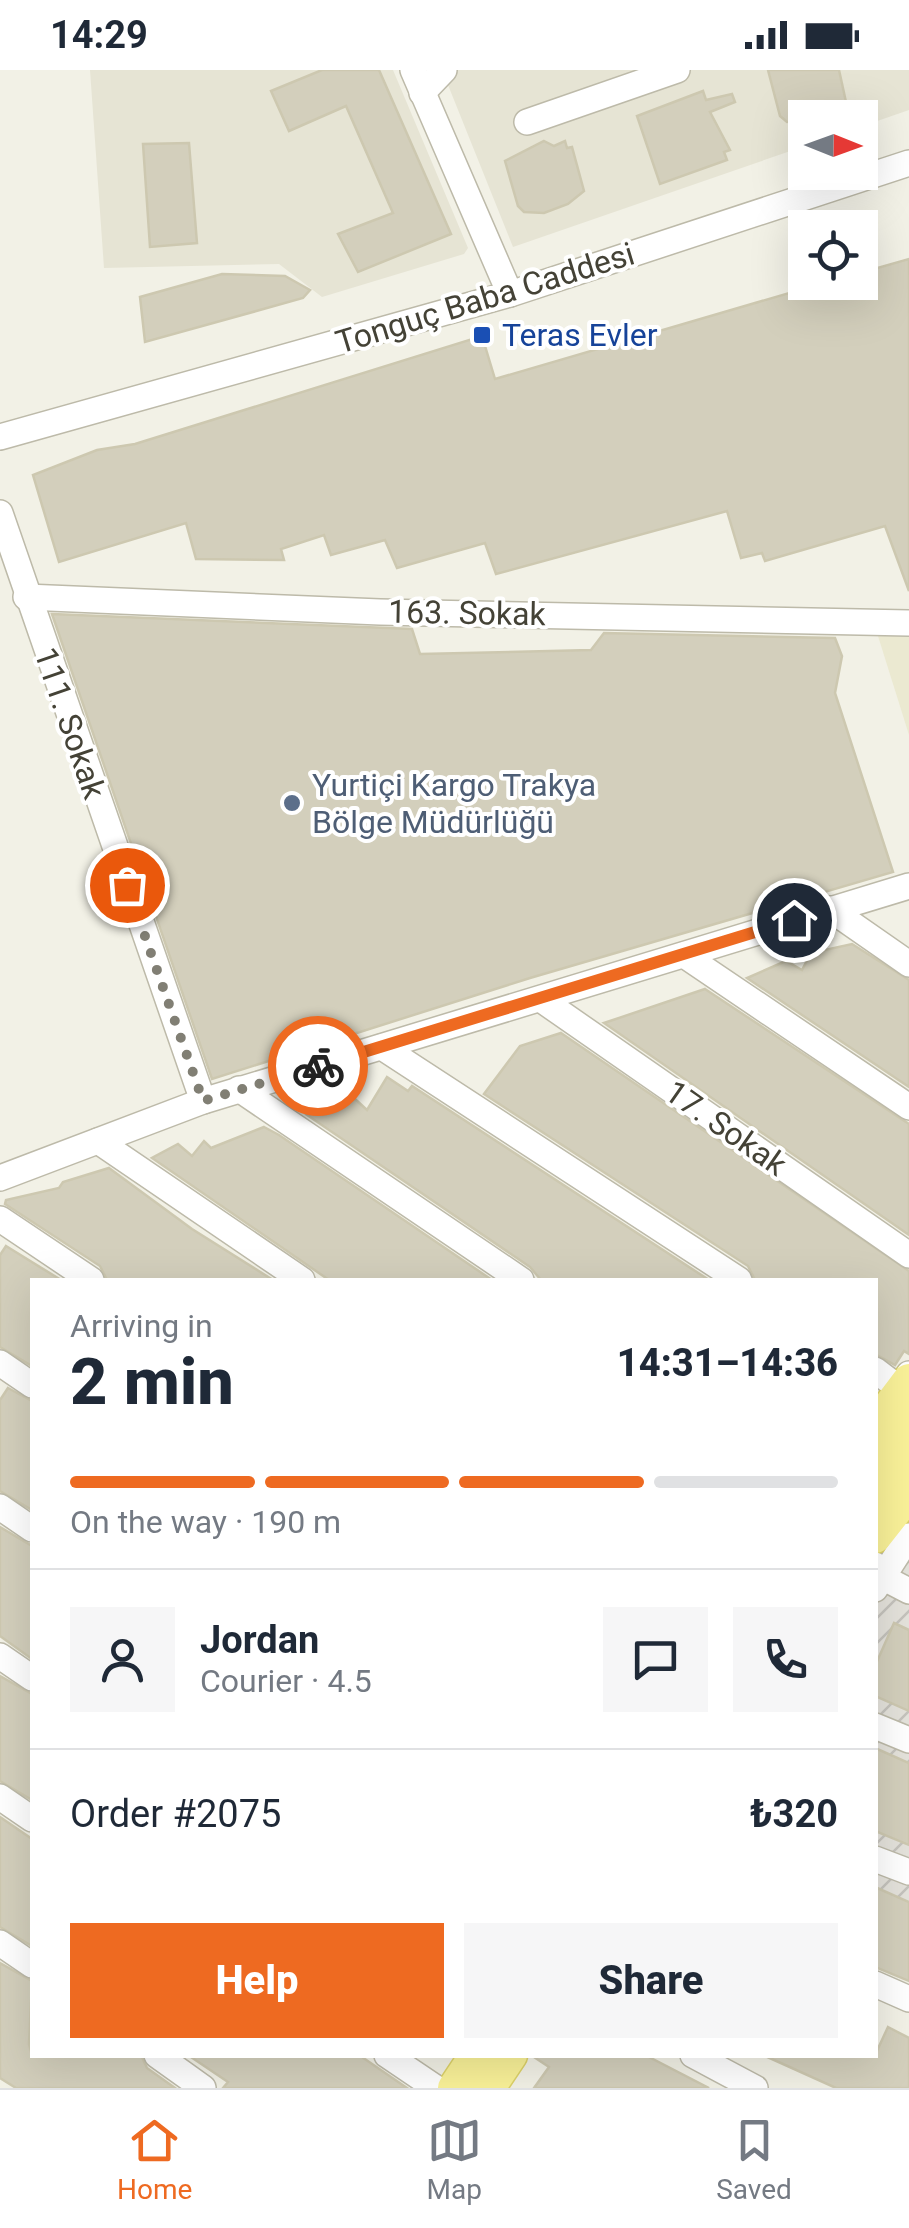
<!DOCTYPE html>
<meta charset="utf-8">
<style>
:root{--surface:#fff;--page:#f6f6f7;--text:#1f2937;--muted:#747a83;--line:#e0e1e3;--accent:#ee6a21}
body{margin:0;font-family:Roboto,sans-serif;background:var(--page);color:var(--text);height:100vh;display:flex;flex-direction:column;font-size:38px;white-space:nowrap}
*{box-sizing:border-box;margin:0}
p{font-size:32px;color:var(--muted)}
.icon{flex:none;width:55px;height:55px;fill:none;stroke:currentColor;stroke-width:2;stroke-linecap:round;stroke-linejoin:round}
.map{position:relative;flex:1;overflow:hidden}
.sheet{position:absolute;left:30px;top:1208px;width:848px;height:780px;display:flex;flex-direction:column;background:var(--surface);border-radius:0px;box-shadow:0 10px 40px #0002}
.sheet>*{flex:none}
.needle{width:65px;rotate:91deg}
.buttons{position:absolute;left:788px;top:30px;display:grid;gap:20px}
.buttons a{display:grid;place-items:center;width:90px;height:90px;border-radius:0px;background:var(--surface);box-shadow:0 10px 40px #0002;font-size:50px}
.pin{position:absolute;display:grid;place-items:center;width:85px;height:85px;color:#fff;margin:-42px;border:5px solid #fff;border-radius:50%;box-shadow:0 2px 10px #0007}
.courier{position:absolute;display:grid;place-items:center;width:100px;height:100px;margin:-50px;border:8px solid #ee6a21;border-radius:50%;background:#fff;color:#222;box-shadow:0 2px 12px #0007}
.headline em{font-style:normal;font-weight:800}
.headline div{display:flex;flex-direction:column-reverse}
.headline{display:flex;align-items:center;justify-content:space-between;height:170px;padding:0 40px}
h1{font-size:65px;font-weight:800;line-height:75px}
.bar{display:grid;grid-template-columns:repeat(4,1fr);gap:15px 10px;align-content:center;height:120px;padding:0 40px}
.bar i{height:12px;border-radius:8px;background:var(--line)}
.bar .current{background:var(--accent)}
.bar p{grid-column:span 4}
.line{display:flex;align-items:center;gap:25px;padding:0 40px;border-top:2px solid var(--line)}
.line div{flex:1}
.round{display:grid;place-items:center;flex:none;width:105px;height:105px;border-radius:0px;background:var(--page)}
.button{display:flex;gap:20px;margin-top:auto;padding:20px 40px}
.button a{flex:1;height:115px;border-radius:0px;background:var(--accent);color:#fff;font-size:40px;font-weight:800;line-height:115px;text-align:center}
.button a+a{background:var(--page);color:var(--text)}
.status{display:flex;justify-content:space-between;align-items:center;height:70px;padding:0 50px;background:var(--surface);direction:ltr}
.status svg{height:28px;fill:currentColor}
.dock{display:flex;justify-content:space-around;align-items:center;height:140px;border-top:2px solid var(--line);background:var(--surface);font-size:28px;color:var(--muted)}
.dock a{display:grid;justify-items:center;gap:5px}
.dock .current{color:var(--accent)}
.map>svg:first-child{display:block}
</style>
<div class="status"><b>14:29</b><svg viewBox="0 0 49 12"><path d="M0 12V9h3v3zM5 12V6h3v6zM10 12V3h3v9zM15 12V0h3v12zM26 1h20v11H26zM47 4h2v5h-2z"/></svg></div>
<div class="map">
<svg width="909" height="2018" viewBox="0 0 909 2018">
<defs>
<pattern id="industrial-furrows" width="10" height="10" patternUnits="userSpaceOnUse" patternTransform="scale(2.5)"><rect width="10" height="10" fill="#e4e2db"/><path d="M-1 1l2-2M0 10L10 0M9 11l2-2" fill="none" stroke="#c5c3bd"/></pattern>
</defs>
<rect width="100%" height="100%" fill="#f2f1e6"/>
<g fill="#e6e4d4">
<path d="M90,0H393L468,178L464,184L322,227L279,194L104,198Z"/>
<path d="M442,0H909V40L860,57V48H805V76L513,177Z"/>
</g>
<path fill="url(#industrial-furrows)" d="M909,1436V1903L875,1889V1484Z"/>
<path fill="#ebe9d1" d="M878,566H909V665Z"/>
<g fill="#d3cfbc" stroke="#cdc8b0" stroke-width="2.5">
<path d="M322,0H379L451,164L358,202L338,164L393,143L346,36L289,61L271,21Z"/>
<path d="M768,0H839L846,32L823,48L787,52L780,46Z"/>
<path d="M703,21L706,30L732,24L735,32L710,42L730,80L724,82L727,90L660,114L637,46Z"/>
<path d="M544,71L554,76L565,71L567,78L572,77L584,121L568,134L544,143L524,142L518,136L505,91Z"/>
<path d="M189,73L197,173L150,177L143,74Z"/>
<path d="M909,189V521L885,456L765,491L762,483L741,488L727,441L496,504L485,473L397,498L385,470L331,485L324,465L281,479L284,490L196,489L186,453L59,492L33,405L97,380L135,374L482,266L495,309L827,212H860V203Z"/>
<path d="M222,204L285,206L310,220L303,228L145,272L140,227Z"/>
<path d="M52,544L412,559L420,584L591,580L604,563L835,568L842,586L835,623L893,802L530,908L212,1009Z"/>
<path d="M852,874L909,910V1017L747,908L786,891L802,900L811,883Z"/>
<path d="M705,919L909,1054V1165L604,953Z"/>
<path d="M561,963L909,1201V1284L904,1281L895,1295L875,1284V1210H755L748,1196L484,1024L520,976Z"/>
<path d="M387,1007L408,1021L412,1016L709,1210H541L530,1197L307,1045L355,1029L367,1040Z"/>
<path d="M264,1057L279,1065L492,1210H329L152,1088L178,1074L192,1086L204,1071L211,1078Z"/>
<path d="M109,1098L192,1159L273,1210H107L100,1196L5,1134L6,1130L59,1118L63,1112Z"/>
<path d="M6,1176L61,1210H32V1296L0,1277V1185Z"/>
<path d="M8,1318L32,1331V1440L0,1421V1330Z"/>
<path d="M0,1457L32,1476V1589L0,1566Z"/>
<path d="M894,1553L909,1560V1641L875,1626V1596Z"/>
<path d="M0,1606L32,1624V1730L0,1711Z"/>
<path d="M875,1678L909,1693V1775L875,1761Z"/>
<path d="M0,1747L32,1769V1876L0,1857Z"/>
<path d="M875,1817L909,1832V1911L875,1897Z"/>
<path d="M0,1893L32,1911L29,1974L32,1985H141L147,1998L175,2018H16L0,2008Z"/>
<path d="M888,1957L909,1968V2018H836L763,1985H875Z"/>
<path d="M188,1985H359L407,2018H223L228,2012Z"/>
<path d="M531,1985H645L709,2018H534L549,1997Z"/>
</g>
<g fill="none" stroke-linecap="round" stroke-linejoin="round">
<g stroke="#bdbaa9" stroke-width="28">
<g id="minor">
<path d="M413,0L510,224"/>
<path d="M422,23L444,0"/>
<path d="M527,52L677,0"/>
<path d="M0,367L510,224L909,93"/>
<path d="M0,443L203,1031"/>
<path d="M26,527L380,542L909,553"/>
<path d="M830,839L909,894"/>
<path d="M684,885L909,1037"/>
<path d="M542,930L909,1185"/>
<path d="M382,977L739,1210"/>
<path d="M239,1019L521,1210"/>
<path d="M98,1071L302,1210"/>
<path d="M0,1108L203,1031L909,816"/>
<path d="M0,1149L91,1210"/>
<path d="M0,1293L32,1315"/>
<path d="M875,1300L900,1319L909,1304"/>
<path d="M0,1437L32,1459"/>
<path d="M875,1495L882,1507L909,1521"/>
<path d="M875,1519L909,1466"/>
<path d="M0,1586L32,1608"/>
<path d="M875,1656L909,1670"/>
<path d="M0,1727L32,1749"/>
<path d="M875,1789L909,1802"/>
<path d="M0,1873L32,1895"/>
<path d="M875,1914L909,1929"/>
<path d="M157,1985L203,2018"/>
<path d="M387,1985L436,2018"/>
<path d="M693,1985L755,2018"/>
</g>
</g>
<g stroke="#ddd269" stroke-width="35">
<g id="major">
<path d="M875,1355L909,1310"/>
<path d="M875,1391L909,1347"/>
<path d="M875,1431L909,1385"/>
<path d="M875,1467L909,1424"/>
<path d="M454,2018L476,1985"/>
<path d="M489,2018L511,1985"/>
</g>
</g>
<use href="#minor" stroke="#fff" stroke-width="25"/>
<use href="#major" stroke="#f9f198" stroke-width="32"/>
</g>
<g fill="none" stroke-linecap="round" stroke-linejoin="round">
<path stroke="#817f74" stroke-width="10" stroke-dasharray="0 18" d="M127,815L203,1031L318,996"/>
<path stroke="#ee6a21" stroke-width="12" d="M318,996L794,850"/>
</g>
<rect fill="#1a4fb4" stroke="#fff" stroke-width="4" x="472" y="255" width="20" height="20" rx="5"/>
<circle fill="#5c6f8a" stroke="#fff" stroke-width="4" cx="292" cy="733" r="10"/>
<g text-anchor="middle" stroke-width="8" stroke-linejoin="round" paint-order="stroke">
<g font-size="32" fill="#444236" stroke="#fff">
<text transform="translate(485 228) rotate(-17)" y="11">Tonguç Baba Caddesi</text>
<text transform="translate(467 543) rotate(1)" y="11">163. Sokak</text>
<text transform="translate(70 653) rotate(71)" y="11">111. Sokak</text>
<text transform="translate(726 1058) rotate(35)" y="11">17. Sokak</text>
</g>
<g font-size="32" fill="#164399" stroke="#fff" text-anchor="start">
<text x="502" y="276">Teras Evler</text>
</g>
<g font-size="32" fill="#4e5e75" stroke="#fff" text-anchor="start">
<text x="312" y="726">Yurtiçi Kargo Trakya<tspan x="312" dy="37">Bölge Müdürlüğü</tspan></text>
</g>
</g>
</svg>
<div class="buttons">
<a><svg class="needle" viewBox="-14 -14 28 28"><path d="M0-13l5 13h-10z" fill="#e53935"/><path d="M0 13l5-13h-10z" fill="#747a83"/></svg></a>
<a><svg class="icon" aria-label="locate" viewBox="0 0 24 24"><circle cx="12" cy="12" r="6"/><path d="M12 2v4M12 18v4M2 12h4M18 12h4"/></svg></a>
</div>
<div class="pin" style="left:127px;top:815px;background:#ea580c"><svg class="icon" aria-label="bag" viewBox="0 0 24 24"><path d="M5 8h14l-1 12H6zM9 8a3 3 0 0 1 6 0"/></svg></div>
<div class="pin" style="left:794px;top:850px;background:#1f2937"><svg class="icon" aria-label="home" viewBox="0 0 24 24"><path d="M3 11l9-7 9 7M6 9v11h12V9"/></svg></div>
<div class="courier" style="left:318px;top:996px"><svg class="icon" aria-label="bike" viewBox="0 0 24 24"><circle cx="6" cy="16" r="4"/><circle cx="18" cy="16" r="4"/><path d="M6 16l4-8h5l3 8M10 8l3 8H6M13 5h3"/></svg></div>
<section class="sheet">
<div class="headline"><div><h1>2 min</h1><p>Arriving in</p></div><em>14:31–14:36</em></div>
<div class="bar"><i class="current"></i><i class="current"></i><i class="current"></i><i></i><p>On the way · 190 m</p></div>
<div class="line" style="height:180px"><a class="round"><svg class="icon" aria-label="person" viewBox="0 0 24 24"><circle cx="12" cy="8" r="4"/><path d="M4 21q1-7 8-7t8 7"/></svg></a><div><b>Jordan</b><p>Courier · 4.5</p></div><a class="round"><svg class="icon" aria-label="chat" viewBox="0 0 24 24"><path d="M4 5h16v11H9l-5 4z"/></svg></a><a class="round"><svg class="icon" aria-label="phone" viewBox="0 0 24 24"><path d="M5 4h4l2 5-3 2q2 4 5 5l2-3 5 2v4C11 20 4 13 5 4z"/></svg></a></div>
<div class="line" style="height:130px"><div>Order #2075</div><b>₺320</b></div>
<div class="button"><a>Help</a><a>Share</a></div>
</section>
</div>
<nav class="dock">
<a class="current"><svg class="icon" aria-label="home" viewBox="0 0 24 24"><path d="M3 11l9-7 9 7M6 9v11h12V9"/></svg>Home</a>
<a><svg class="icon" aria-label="map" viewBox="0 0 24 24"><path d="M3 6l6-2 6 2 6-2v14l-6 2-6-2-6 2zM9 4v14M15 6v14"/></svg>Map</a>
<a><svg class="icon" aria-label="saved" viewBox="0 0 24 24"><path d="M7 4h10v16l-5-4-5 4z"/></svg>Saved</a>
</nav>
